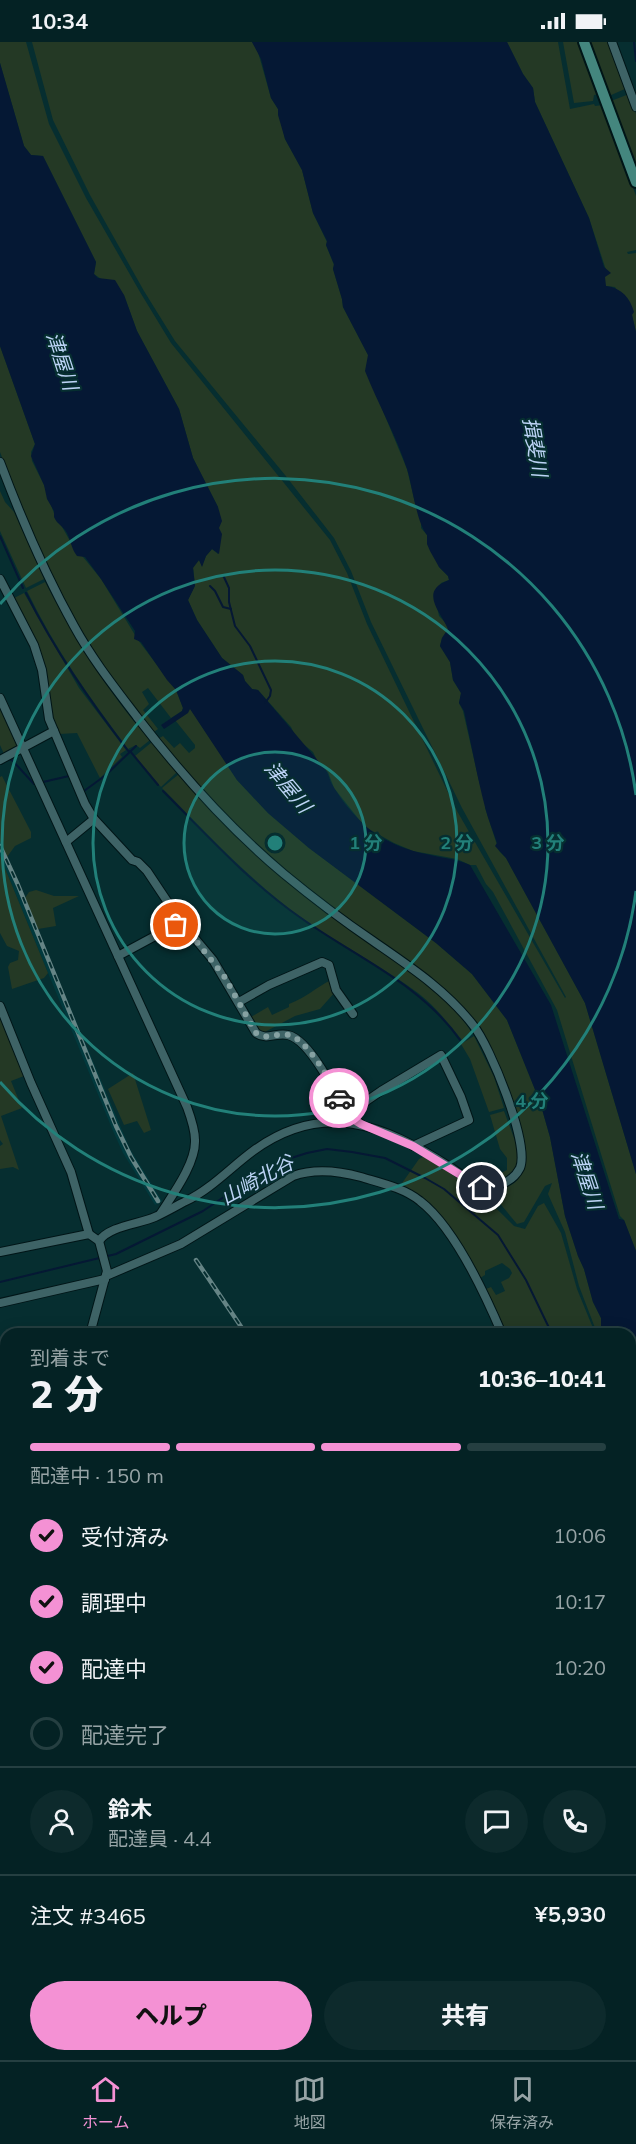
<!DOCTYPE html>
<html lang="ja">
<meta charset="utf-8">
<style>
:root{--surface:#042224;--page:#0d2a2c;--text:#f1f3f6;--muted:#97a4a6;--line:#253f41;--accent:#f491d4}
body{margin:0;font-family:Mulish,"Noto Sans JP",sans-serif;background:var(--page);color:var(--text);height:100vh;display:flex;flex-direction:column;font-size:22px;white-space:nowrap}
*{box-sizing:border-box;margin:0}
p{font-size:20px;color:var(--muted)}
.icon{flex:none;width:33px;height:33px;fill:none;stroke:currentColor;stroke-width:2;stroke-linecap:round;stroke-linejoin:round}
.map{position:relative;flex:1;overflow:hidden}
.details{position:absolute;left:0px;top:1286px;width:636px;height:734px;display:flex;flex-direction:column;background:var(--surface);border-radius:18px 18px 0 0;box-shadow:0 3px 15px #0003,0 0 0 2px var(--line)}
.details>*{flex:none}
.pin{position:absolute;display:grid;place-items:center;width:51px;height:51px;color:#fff;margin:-26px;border:3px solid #fff;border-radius:50%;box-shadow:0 2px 6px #0007}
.courier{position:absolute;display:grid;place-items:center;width:60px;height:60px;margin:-30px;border:4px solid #f491d4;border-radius:50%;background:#fff;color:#222;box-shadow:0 2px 8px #0007}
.headline em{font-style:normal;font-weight:800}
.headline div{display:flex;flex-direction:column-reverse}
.headline{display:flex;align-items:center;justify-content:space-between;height:102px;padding:0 30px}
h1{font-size:39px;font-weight:800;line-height:45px}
.bar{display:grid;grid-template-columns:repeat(4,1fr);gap:9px 6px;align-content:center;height:72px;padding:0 30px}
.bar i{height:8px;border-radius:4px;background:var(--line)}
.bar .selected{background:var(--accent)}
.bar p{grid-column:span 4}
.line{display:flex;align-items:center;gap:15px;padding:0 30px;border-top:2px solid var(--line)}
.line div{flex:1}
.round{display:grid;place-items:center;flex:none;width:63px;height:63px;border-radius:32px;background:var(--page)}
ol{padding:0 30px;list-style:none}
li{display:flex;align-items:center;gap:18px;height:66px}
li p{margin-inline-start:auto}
li .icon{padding:6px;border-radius:50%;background:var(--accent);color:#111;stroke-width:4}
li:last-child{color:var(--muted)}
li i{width:33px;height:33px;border:3px solid var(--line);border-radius:50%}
.primary-button{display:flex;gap:12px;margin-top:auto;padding:12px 30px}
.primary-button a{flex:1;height:69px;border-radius:36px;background:var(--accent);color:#111;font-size:24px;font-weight:800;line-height:69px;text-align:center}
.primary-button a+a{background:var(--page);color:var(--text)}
.status{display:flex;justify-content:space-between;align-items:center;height:42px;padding:0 30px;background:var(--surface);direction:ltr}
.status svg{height:16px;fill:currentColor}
.tabs{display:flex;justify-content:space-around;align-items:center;height:84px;border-top:2px solid var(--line);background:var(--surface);font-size:16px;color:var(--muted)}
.tabs a{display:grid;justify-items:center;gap:3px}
.tabs .selected{color:var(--accent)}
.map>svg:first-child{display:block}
</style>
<div class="status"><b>10:34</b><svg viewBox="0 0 49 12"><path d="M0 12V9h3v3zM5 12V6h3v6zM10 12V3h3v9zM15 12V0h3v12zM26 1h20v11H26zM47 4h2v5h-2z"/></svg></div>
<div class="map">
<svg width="636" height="2018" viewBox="0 0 636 2018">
<rect width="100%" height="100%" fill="#062e30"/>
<path fill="#01393d" d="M0,799L130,1107L162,1159L155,1163L123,1111L113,1089L0,814Z"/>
<g fill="#243925">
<path d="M0,0H26L49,82L86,156L140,250L171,301L330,498L347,531L367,582L457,769L565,956L566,955L462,766L371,580L351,529L334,496L285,433L175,299L144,249L90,153L53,78L32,0H252L258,10L271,56L278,67L285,97L302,128L313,171L327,200L326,203L334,223L333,227L342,257L343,265L368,313L378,357L407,427L416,465L421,477V486L427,493L439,525L448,534L449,538L441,541L434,551L439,574L445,580L448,587L442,596L440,604L450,620L453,638L461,651L459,661L463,669L479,739L485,759V766L499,809L506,816L585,961L636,1132V1209L624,1178L620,1174L557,968L493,850L486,842L476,823H470L457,817L413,809L394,801L365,785L334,746L328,730L319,722L313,710L297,697L291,685L258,648L252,647L245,639L243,633L222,616L197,578L188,558L195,543L193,525L199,518L202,524L206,514L212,507L218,512V465L193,416L179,367L137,289L124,253L94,232L96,220L43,114L31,113L24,104L0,21Z"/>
<path d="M507,0H558L570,67L594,62L595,64L603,63L636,154V208L627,210L628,212L636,211V290L632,273L615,245L606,244L604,241L606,228L589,176L535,60L533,46L523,32Z"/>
<path d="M563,0H580L599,52L594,53L593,59L574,61Z"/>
<path d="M589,0H610L627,46L609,54Z"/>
<path d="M629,52L636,72V128L611,59Z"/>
<path d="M0,304L35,402L31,410L32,419L44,443L57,480L61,483L70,499L101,537L138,598L176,648L183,666L182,669L171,676L148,646L142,650L149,662L143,668L158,687L154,690L114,640L79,585L49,527L17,454L0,410Z"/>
<path d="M0,449L5,460L14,470L44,537L26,546L0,489Z"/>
<path d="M45,540C75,596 107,650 150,698L140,706L136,703L128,707C90,656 55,607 27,549Z"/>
<path d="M24,551L79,646L126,708L120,712L122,715L100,736L77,691L59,692L51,675L45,628L12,557Z"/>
<path d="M0,664L18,704L4,712L0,703Z"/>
<path d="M190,666L237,738L268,771L309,806L436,901L472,932L507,978L540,1060L550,1095L565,1174L578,1214L584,1227L593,1260L601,1276V1286L605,1291H597L579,1244L565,1190L548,1152L552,1141L545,1144L524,1180L517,1182L493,1153C502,1144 514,1147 521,1132C532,1113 521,1091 514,1072C506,1047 497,1024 485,1000C481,993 477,983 472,976C449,946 416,925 385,904C352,880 319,857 287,831C239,791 198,744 158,697L163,694L174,706L180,701L189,711L195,706V703L175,678L183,674Z"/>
<path d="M152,700L177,730L161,745L135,714Z"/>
<path d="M179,732C224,786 276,833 332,875C368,902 412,926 444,956C455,966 464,979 472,991L462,998C448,981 435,964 418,951C380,923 338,901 299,874C249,837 206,791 162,746Z"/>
<path d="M2,734L31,790V796L15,804L7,815L0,799V735Z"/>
<path d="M0,814L48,931L44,936L12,947L8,925L10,921L18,918L19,909L7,904L0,891Z"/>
<path d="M36,848L54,854H79L53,866L56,884L38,887L25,856L29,850Z"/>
<path d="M331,938L335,950L320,967L295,974L263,991L258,988L251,975L268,965L272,973L289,965V962C307,955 315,946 331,938Z"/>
<path d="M0,972L24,1034L11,1039L22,1066L1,1074L19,1128L13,1125L0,1127V1104L3,1102L0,1098Z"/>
<path d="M474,994L494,1035L504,1066L489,1070L470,1017L461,1002Z"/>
<path d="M133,1031L151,1088L144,1091L137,1079L124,1083L108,1047Z"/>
<path d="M504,1069L518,1107L517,1122L513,1129L498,1141L490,1142L478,1139L461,1129L492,1135L507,1128V1116L500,1107L490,1073Z"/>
<path d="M425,1114C459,1133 487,1156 514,1184L525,1187L538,1164L544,1161L561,1191L577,1247L595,1291H507L486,1247L491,1245L496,1253L505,1249L501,1240L509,1236L512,1231L510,1227L502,1221L485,1229V1233L480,1236L433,1168L400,1144L419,1117Z"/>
<path d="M630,1368L636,1377V1605L630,1591Z"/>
</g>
<g fill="#051834">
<path d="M252,0H507L523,32L533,46L535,60L589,176L604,225L611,231L605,235L606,244C622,246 630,256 634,270L632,273L636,290V1132L585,961L506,816L495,804L497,801C493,789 488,777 485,765C477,734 471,701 464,669L459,661L461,651L453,638L450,620L440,604L442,596L448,587C441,570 418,549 449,538L448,534L439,525L430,509L427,502V493C416,479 413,446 407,427C396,393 378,362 365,329L368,313L343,265L342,257L333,227L334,222L326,203L327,199L313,171L302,128L285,97L278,73V67L271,56L261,17Z"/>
<path d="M0,21L24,104L31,113L43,114L96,220L94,232L98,236L115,238L124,253L137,289L179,367L193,416L218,465L222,479L219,486L222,492L219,512L212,507L206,514L202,525L199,518L193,526L195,544L188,558L197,578L222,616L243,633L245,639L252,647L258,648C281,675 303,701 325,727C329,732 329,738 333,744C343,761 361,783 379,794C393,802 409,809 426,812C441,816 455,816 470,823L551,963L619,1177L624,1178L636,1209V1369L630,1352V1292L605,1291L601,1286V1276L593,1260L584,1227L578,1214L565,1174L550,1095L540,1060L507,978L472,932L436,901L309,806L268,771L237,738L190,667L188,671L164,687L161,683L182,669L183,666L176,648L167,638L141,600L134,597L135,589L101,537L85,515L77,514C71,506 71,499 67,491C63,484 57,482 54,475V469L47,457L44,443L31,414L35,402L0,304Z"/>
</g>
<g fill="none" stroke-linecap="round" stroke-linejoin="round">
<g stroke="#051834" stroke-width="2">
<path d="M634,0L636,19"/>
<path d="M0,494L23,546"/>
<path d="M223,533L229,546V560L235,584L250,604L271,648L270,654L265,661"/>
<path d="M210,544L215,549L223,565L231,567"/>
<path d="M26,551C55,609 90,659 129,710"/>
<path d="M130,709L158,743"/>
<path d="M8,717L12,718L34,742"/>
<path d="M43,740L69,734"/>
<path d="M84,749L106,733L136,704"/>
<path d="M163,749C207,793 249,840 301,876C355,915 420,941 460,998"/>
<path d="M0,1240L116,1212L203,1169L255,1134L285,1118L307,1111L327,1107L352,1110L385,1116L425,1136L444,1147L498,1193L526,1238L552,1292"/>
<path d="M630,1479L636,1495"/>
</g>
<g stroke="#001517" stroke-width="10">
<g id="minor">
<path d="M612,0L636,65"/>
<path d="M0,420C21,476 45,532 74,584C92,617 115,646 137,675C181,732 229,786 284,832C313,856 342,878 373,899C409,924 446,948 473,983C490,1004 530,1102 520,1126C517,1132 512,1137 506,1140C484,1153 468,1137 450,1125C383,1082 323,1058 253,1109C230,1126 211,1147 186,1159C176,1164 166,1170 155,1175C139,1182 109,1184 99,1199"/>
<path d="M0,537L34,603L42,628L49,677L85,762L94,777L132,818L138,820L147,829L181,880L213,918L256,991C267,999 276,990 288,993C310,998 337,1053 346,1073L336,1079"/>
<path d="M0,656L187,1065C191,1076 195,1087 195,1098C196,1121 173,1152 161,1171"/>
<path d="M0,718L54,689"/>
<path d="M66,800L94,777"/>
<path d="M118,914L181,880"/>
<path d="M239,960L269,943L322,920L329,923L336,948L353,972"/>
<path d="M0,964L31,1041L71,1130L89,1192"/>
<path d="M361,1082L346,1073L381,1049L441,1013L461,1055L469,1078L413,1104"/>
<path d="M0,1210L89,1192L99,1199L107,1229L90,1292"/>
<path d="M106,1234L181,1202L293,1134C315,1126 339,1129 361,1135C381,1141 404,1146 420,1159C454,1185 485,1252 502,1292"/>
<path d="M0,1261L105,1237"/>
<path d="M0,1571L6,1570"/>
<path d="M630,1600L636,1615"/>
<path d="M0,1664L6,1665"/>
<path d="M0,1793L6,1792"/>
<path d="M0,1932L6,1934"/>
<path d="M630,1956L636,1965"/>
<path d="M630,1977L636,1993"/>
<path d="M88,2013V2018"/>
<path d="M526,2013V2018"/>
</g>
</g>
<g stroke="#001517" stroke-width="14">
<path id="secondary" d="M584,0L636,140"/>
</g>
<g stroke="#001517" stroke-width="16">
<g id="trunk">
<path d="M0,1396L6,1407"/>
<path d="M201,2013V2018"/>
</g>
</g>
<use href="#minor" stroke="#3e6366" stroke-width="8"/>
<use href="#secondary" stroke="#44867e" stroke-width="10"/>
<use href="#trunk" stroke="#4ec0a7" stroke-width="14"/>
<g stroke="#658485" stroke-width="4.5">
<g id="rail">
<path d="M0,804L18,843L116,1084L131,1115L158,1159"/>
<path d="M196,1218L246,1292"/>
<path d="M429,2013L430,2018"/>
</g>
</g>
<use href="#rail" stroke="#062e30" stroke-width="2" stroke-dasharray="7" stroke-linecap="butt"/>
</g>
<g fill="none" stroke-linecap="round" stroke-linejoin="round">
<path stroke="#86a1a2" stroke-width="6" stroke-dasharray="0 10.8" d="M176,883L181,880L224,934L256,991C267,999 277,990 289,993C307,997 331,1040 339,1056"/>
<path stroke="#f491d4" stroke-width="8" d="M339,1056L346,1073L361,1082L413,1104L482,1146"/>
</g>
<circle cx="275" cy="801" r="91" fill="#228079" fill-opacity=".12"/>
<g fill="none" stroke="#228079" stroke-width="3">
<circle cx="275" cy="801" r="91"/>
<circle cx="275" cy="801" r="182"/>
<circle cx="275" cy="801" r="273"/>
<path d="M636 849A364 364 0 0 1 0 1040M0 562A364 364 0 0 1 636 753"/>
</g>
<g text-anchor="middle" stroke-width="4.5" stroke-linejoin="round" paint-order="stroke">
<g font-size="20" font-style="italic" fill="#bcd3f5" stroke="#062e30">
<text transform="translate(62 319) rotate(72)" y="7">津屋川</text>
<text transform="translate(535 405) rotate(80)" y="7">揖斐川</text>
<text transform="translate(288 745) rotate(50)" y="7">津屋川</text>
<text transform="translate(257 1138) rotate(-29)" y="7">山崎北谷</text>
<text transform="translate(587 1138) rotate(72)" y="7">津屋川</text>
</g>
</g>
<circle cx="275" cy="801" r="9" fill="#228079" stroke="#062e30" stroke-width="3"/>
<g font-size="18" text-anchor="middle" font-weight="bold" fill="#228079" stroke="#062e30" stroke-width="4.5" stroke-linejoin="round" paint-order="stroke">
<text x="366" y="807">1 分</text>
<text x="457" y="807">2 分</text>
<text x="548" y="807">3 分</text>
<text x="532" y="1065">4 分</text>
</g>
</svg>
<div class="pin" style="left:176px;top:883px;background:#ea580c"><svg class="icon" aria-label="bag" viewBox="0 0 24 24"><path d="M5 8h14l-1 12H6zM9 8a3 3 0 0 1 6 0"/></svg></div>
<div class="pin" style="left:482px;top:1146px;background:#1f2937"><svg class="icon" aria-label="home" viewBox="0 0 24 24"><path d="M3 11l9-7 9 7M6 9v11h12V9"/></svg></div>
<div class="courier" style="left:339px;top:1056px"><svg class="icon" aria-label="car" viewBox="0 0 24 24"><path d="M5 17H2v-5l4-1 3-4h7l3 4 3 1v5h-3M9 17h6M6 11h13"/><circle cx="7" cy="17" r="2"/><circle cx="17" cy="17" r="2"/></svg></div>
<section class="details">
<div class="headline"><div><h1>2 分</h1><p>到着まで</p></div><em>10:36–10:41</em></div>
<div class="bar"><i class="selected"></i><i class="selected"></i><i class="selected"></i><i></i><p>配達中 · 150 m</p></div>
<ol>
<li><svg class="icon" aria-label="check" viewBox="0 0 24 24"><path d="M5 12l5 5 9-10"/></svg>受付済み<p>10:06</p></li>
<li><svg class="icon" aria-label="check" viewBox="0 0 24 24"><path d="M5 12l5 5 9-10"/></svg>調理中<p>10:17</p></li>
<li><svg class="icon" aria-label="check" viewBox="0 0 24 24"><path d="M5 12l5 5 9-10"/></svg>配達中<p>10:20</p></li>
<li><i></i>配達完了</li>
</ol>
<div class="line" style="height:108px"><a class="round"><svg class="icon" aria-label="person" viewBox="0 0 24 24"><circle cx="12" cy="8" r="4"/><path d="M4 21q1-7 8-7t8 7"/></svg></a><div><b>鈴木</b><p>配達員 · 4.4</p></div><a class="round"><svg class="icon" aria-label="chat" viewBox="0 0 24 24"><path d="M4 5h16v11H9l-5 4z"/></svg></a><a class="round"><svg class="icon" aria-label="phone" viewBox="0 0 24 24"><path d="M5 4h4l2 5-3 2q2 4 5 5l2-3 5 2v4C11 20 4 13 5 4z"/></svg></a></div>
<div class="line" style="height:78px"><div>注文 #3465</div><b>¥5,930</b></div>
<div class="primary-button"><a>ヘルプ</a><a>共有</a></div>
</section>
</div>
<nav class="tabs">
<a class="selected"><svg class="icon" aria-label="home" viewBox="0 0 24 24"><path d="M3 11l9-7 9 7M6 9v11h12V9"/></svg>ホーム</a>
<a><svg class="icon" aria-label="map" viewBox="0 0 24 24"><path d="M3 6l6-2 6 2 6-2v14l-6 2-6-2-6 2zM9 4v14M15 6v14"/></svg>地図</a>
<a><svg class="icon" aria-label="saved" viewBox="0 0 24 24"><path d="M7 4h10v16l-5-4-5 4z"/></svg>保存済み</a>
</nav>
